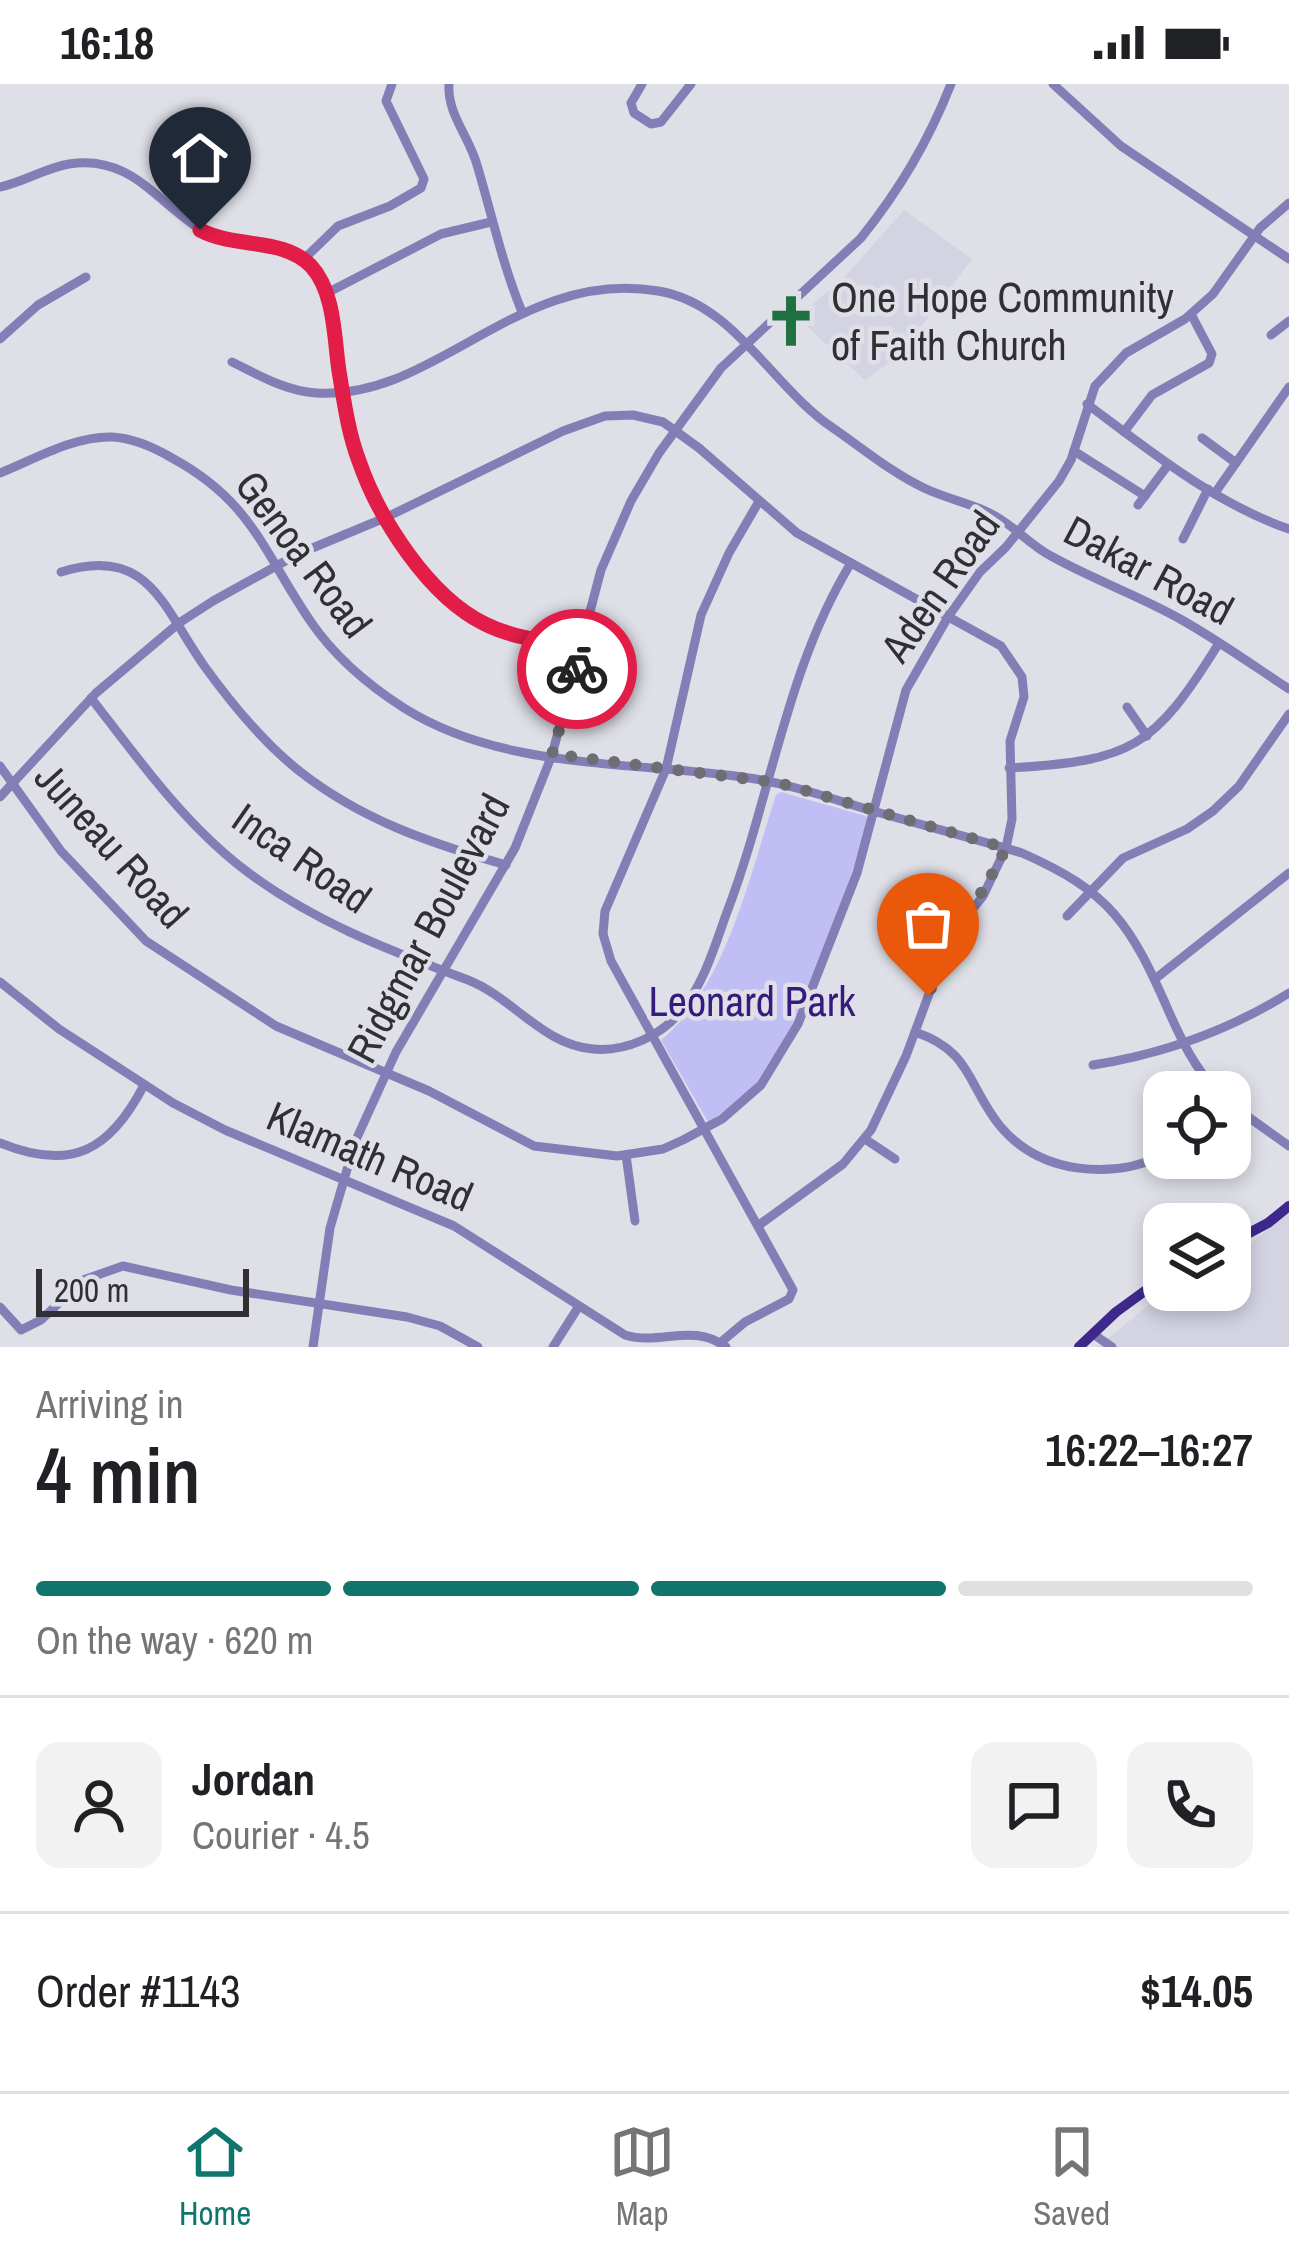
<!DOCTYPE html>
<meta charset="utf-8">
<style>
:root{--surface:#fff;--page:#f2f2f2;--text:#202124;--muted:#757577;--line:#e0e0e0;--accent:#0f766e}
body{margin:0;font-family:"Archivo Narrow",sans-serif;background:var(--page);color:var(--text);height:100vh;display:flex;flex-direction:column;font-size:45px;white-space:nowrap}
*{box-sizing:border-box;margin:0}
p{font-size:39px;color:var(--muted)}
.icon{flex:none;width:66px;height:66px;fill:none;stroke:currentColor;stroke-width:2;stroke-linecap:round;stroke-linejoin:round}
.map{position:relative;height:1263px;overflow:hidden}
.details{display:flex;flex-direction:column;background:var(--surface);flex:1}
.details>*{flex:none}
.controls{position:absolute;left:1143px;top:987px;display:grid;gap:24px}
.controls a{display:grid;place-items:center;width:108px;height:108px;border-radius:24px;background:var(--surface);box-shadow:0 6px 18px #0003;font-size:60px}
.scale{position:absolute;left:36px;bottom:30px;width:213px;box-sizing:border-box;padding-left:12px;border:6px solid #303034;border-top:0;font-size:33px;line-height:42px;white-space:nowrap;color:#303034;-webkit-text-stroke:9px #dfdfe8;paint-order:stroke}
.pin{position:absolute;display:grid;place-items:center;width:102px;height:102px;color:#fff;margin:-123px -51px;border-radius:50% 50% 50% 0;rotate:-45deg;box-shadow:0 0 12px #0007}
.pin .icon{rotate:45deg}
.courier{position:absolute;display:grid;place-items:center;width:120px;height:120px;margin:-60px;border:9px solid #e11d48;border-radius:50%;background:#fff;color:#222;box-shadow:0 3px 15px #0007}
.summary em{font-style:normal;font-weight:600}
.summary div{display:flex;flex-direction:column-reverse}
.summary{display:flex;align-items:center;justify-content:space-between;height:204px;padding:0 36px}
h1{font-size:78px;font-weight:600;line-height:90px}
.bar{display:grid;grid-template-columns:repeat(4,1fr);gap:18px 12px;align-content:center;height:144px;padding:0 36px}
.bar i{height:15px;border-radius:9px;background:var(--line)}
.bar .active{background:var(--accent)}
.bar p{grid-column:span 4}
.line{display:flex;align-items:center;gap:30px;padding:0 36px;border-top:3px solid var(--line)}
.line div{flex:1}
.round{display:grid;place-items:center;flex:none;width:126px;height:126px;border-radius:24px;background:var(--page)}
.status{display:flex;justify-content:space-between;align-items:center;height:84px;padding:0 60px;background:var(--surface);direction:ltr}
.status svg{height:33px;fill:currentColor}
.tab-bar{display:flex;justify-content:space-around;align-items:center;height:168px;border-top:3px solid var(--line);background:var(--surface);font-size:33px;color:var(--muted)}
.tab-bar a{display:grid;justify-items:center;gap:6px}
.tab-bar .active{color:var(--accent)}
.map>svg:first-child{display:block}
</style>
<div class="status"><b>16:18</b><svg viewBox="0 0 49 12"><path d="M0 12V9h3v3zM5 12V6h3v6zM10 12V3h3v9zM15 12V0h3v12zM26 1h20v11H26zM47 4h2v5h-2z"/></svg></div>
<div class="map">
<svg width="1289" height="1263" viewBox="0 0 1289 1263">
<rect width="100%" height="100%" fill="#dfdfe8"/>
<g fill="#d4d3e2">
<path d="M904,126L972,175L899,272L865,296L797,233L842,196Z"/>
<path d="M1289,1129V1263H1098L1167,1206H1230V1175Z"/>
</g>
<path fill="#c1bef6" d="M781,708L866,732L868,737C843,814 816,916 771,982C755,1005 731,1023 708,1038L661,956C726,903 750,790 776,711Z"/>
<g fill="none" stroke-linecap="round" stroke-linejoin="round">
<g stroke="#837fb6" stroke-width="9">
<path d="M449,0C447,30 469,52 477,81C492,131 502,179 522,228"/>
<path d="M642,0L631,19L634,29L651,40L661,38L691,0"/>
<path d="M1053,0L1121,62L1289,175"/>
<path d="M0,103C24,98 45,84 69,80C131,70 157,119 203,147C238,168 283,151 312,184C336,210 334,256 339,289C345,319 349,349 359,378C380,435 429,514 485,541C515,555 551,558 583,563"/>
<path d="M303,176L338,142L390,122L421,104L424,95L386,17L392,0"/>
<path d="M327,209L441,150L491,138"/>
<path d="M1271,251L1289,237"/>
<path d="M0,255L38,221L86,193"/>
<path d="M232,278C259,291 285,307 316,309C435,317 519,183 658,207C734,219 772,303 833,344C862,364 892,389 924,404C949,416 977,420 1000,435C1018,446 1032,462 1051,472C1094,496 1140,512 1182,536C1219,557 1254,582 1289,605"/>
<path d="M1087,320C1150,367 1214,419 1289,445"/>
<path d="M1124,348L1152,311L1209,279L1212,270L1191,230"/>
<path d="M1202,354L1236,379"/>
<path d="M1074,367L1145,412"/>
<path d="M0,389C35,375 74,352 112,353C133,354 155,364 172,374C253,418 263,468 311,538C335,573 368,601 404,624C504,687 636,677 749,694C791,700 832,715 873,727C922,741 972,754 1022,769C1111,808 1131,841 1169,928C1182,957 1195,985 1218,1008"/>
<path d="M1215,409L1289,303"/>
<path d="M1138,421L1168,381"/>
<path d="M1183,455L1208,405"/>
<path d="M61,488C149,460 163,524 205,583C231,619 263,658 298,686C361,736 430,759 506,781"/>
<path d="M91,614C136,672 182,737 241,783C309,836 388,866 468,896C512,913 543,961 593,965C626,968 661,952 681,927C704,900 715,861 727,828C771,713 786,585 851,479"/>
<path d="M1127,623L1147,652"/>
<path d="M0,682L61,767L146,857L276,942L429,1007L534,1062L617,1072L663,1065L683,1056L722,1035L761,1001L798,940L857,789L906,606L948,533L980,488L1006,463L1059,397L1071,376L1095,302L1126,269L1185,235L1213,210L1260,144L1289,119"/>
<path d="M1009,684C1132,677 1154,664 1219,559"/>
<path d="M0,713L96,609L179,539L213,517L298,470L387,433L563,347L605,332L633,331L663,338L699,364L797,449L1001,562L1022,593L1024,613L1010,657L1012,735L1006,764L983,812L957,845L942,875L906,972L871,1046L843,1080L759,1141"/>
<path d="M1067,832L1123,774L1187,745L1213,727L1239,702L1289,630"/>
<path d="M1155,895L1289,789"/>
<path d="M0,898L59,945L173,1019L225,1046L454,1142L625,1251C661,1262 692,1238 726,1263"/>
<path d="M915,948C972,967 967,1001 1000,1042C1040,1090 1111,1096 1164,1071"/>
<path d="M1093,981C1163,970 1228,947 1289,909"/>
<path d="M1230,1020L1289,1062"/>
<path d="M865,1055L895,1075"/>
<path d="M0,1059C71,1088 110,1067 144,1001"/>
<path d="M626,1071L635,1137"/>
<path d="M0,1223L21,1246L41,1236L83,1196L123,1182L231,1206L407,1233L440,1242L478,1263"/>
<path d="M1093,1250L1112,1263"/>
<path d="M720,1259L745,1238L789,1215L793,1206L611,877L603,850L605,827L666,685L701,531L729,469L758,419"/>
<path d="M313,1263L330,1144L355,1058L396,968L515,764L552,671L601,486L631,417L659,369L721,284L861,154C900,105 928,58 951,0"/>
<path d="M553,1263L579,1222"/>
</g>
<g stroke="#3f288c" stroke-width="10">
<path d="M1230,1159L1268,1139L1289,1122"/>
<path d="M1079,1263L1116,1228L1164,1193"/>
</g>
</g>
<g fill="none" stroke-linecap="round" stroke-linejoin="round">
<path stroke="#6d6d73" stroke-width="12" stroke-dasharray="0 21.6" d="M577,585L552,670L779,699L1006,764C980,815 948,858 928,912"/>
<path stroke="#e11d48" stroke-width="15" d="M200,146C236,165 283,153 311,182C335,208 334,254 339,287C344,317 348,348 359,377C379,435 429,513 485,540C515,555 551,558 583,563L577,585"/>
</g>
<defs>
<g id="church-bare" transform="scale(4.14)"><path d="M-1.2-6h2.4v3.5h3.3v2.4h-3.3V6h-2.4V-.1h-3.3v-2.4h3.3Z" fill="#1f7142" stroke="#dfdfe8" stroke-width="2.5" paint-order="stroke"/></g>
</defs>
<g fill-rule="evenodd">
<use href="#church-bare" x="791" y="237"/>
</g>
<g text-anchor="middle" stroke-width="9" stroke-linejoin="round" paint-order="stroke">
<g font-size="42" fill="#303034" stroke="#dfdfe8" text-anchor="start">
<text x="831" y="228">One Hope Community<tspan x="831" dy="48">of Faith Church</tspan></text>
</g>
<g font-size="42" fill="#303034" stroke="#dfdfe8">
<text transform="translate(304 470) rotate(53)" y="15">Genoa Road</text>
<text transform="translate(1149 486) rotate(28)" y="15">Dakar Road</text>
<text transform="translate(940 502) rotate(-55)" y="15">Aden Road</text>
<text transform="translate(112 761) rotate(48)" y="15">Juneau Road</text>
<text transform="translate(302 774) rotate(35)" y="15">Inca Road</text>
<text transform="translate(428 844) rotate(-62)" y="15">Ridgmar Boulevard</text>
<text transform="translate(370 1072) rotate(23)" y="15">Klamath Road</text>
</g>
<g font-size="42" fill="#361b7e" stroke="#dfdfe8">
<text x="752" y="932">Leonard Park</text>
</g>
</g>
</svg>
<div class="controls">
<a><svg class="icon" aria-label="locate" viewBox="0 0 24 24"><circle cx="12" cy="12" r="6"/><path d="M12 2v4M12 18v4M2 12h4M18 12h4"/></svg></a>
<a><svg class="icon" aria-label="layers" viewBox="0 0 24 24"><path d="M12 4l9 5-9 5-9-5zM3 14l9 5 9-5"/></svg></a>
</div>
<div class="scale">200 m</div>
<div class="pin" style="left:928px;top:912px;background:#ea580c"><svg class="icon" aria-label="bag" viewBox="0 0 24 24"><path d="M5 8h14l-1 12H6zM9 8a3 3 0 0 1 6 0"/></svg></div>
<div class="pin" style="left:200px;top:146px;background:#1f2937"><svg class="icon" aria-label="home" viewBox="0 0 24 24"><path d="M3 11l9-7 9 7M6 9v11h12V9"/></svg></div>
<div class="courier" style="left:577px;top:585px"><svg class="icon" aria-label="bike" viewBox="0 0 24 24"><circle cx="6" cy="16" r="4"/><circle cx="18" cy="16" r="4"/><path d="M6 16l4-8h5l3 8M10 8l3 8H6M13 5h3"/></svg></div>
</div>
<section class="details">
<div class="summary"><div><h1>4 min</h1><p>Arriving in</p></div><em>16:22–16:27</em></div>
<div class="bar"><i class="active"></i><i class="active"></i><i class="active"></i><i></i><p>On the way · 620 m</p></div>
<div class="line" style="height:216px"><a class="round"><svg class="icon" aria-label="person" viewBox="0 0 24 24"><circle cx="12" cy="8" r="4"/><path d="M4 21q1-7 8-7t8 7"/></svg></a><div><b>Jordan</b><p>Courier · 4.5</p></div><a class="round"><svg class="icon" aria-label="chat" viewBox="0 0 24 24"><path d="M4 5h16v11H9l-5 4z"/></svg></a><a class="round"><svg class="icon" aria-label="phone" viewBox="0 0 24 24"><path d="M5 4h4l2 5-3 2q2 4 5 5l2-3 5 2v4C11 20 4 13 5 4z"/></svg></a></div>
<div class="line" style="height:156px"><div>Order #1143</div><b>$14.05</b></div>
</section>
<nav class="tab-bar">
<a class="active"><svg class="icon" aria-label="home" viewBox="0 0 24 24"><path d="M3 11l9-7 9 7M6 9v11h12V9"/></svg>Home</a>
<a><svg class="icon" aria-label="map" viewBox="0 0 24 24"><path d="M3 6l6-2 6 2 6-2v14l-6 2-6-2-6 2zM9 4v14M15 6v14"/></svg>Map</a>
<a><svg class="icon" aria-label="saved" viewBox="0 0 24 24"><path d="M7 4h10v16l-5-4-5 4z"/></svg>Saved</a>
</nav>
